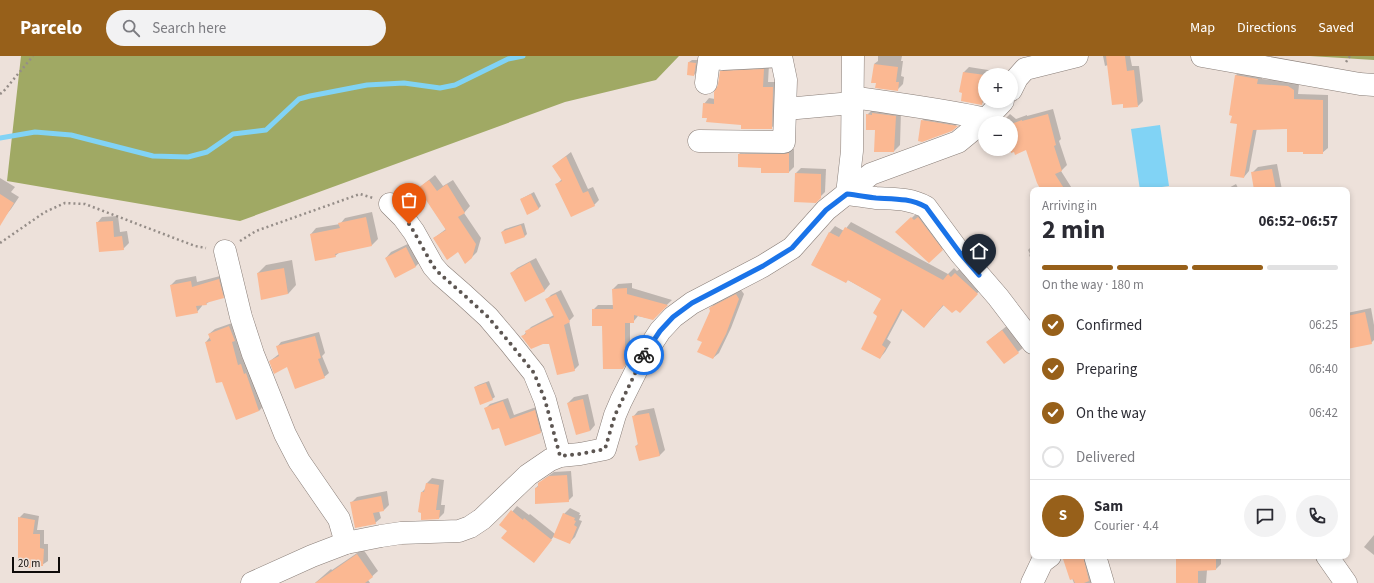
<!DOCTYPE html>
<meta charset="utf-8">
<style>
:root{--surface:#fff;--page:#f2f2f3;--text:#2b2b33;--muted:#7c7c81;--line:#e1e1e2;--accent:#97601a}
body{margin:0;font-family:"Source Sans 3",sans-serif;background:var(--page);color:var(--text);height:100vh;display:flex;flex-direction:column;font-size:15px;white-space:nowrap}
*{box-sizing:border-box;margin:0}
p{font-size:13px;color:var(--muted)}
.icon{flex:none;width:22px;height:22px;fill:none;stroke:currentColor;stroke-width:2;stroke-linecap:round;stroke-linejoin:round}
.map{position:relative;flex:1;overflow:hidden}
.details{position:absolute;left:1030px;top:131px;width:320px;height:372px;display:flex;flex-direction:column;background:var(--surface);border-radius:8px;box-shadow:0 2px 6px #0003}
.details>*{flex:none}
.tools{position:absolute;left:978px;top:12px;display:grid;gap:8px}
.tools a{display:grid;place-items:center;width:40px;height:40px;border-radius:50%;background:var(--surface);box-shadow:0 2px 6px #0003;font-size:20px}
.scale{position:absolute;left:12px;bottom:10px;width:48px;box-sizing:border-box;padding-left:4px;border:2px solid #0f0b09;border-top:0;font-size:11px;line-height:14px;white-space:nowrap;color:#0f0b09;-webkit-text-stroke:3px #ede1da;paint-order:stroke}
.pin{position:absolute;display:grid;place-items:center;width:34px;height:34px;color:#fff;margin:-41px -17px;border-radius:50% 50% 50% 0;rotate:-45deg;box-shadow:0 0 4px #0007}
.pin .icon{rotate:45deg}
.courier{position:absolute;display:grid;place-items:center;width:40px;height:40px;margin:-20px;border:3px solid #1a73e8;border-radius:50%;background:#fff;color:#222;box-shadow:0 1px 5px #0007}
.headline em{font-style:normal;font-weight:700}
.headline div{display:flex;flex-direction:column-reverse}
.headline{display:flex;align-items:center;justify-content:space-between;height:68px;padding:0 12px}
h1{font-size:26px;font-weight:700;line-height:30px}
.bar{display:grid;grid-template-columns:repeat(4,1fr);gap:6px 4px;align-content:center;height:48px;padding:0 12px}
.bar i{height:5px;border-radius:3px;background:var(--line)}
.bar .current{background:var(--accent)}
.bar p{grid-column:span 4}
.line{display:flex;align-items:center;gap:10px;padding:0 12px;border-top:1px solid var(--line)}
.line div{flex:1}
.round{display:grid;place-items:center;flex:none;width:42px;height:42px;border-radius:21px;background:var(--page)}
ol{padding:0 12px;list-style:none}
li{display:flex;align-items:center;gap:12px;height:44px}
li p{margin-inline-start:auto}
li .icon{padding:4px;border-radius:50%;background:var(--accent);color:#fff;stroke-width:4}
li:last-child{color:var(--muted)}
li i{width:22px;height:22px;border:2px solid var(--line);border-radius:50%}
header{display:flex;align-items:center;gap:24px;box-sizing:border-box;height:56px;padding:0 20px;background:var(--accent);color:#fff}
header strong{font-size:19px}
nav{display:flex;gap:22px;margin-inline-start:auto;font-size:14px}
.search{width:280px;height:36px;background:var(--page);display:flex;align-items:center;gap:10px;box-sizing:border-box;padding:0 14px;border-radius:22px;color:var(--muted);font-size:15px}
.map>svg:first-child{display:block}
</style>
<header>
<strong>Parcelo</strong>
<div class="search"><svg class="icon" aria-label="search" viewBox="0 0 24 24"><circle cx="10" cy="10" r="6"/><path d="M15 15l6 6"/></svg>Search here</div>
<nav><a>Map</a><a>Directions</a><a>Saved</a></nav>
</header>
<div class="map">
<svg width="1374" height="527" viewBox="0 0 1374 527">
<rect width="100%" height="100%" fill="#ede1da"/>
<g fill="#a0a964">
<path d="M21,0H679L656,24L565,46L240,165L7,125Z"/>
<path d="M1310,0H1374V4Z"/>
</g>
<path fill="#81d3f5" d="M1160,69L1169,130L1140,134L1131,73Z"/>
<g fill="#0003">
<path d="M878,0H902L901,5H903L901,20L904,21L903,28L897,34L874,8L878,5Z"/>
<path d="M1103,0H1130L1132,10H1139L1143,45L1138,50L1108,9L1105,10Z"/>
<path d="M692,4H698L696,17L694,19L689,6Z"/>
<path d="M769,9L768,26H778L777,67L771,72L742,68L708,61L704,48L709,42L715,43L721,16L727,10Z"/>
<path d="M969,11L1007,17L1006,19H985V33L975,31L985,39V45L981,48L962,29L964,16Z"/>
<path d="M1241,14L1263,18L1262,23L1294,25L1299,29L1298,38L1328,39V92L1322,97L1288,72H1257L1249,115L1244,121L1238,67L1233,59L1230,58L1236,19Z"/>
<path d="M873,53L901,55L900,89L894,95H875L876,73L867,59Z"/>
<path d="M1053,53L1061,83L1059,85L1067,109L1061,115L1073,134H1043L1027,93L1011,96L1009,93H1011V67H1001L1010,58L1016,63L1027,59V60Z"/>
<path d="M926,60L960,66L951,74L922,64Z"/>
<path d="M744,93H794V111L789,116L762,111L739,98Z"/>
<path d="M571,96L588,133L593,131L599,144L594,149L556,129L562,123L553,110Z"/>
<path d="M1277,108L1282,134H1255L1252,117L1258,111Z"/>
<path d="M801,112L826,113L825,136L815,146L796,117Z"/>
<path d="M435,119L443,130L453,124L470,150L464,157L481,182L477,196L471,202L434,182L446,173L419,132Z"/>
<path d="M0,122L15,131L11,136L19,141L11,153L6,159L0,155Z"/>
<path d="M1236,128L1239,134H1225Z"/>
<path d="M534,136L541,150L538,153L521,143Z"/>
<path d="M372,156L378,183L372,189L340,196L335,200L311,178L316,172L340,168L345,162Z"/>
<path d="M917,157L947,188L929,206L897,176Z"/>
<path d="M118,160L120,176L127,175L129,187L123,193L97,167L102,161Z"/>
<path d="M851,166L948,218L954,212L957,215L961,212L983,231L965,250L956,252L944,249L924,271L903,253L887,283L891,286L885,296L880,302L879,259L883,243L848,224L812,208L830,176L835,170L844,175Z"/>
<path d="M524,167L527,178L525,180L502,176L505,173Z"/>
<path d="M412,186L421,205L416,210L395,221L386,202L391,196Z"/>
<path d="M1033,189V208L1029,199L1030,198L1028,194Z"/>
<path d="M536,202L550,228L545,234L525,244L511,218L517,212Z"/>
<path d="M292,204L296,229L288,238L258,217L266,209Z"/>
<path d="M224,219L228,236L223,241L210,245L206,248L202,249V250L197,256L171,229L176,224L196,220L197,226Z"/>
<path d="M632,227V232L672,244L652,263L638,260L633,266H630V303L623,312L603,269L593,254L598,249H613V233L618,228Z"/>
<path d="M561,234L574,260L569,265L579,309L574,314L550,287L522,281L531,271L554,259L546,244L551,239Z"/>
<path d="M741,234L744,238L731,272L719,297L713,302L703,285L712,255L710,252L715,247Z"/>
<path d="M1371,252L1374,269V284L1371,287L1347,285V257Z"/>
<path d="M235,266L243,304L247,303L264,349L259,355L223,325L206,286L210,281L209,278L215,273Z"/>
<path d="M1008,269L1024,291L1004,307L987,286Z"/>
<path d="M319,276L325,297L322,300L329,317L324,321L270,305L279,298L277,291L281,286Z"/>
<path d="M489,325L495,341L492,343L475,331L478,329Z"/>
<path d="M588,338L595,369L590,375L568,347L574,341Z"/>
<path d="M508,342L514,359L539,350L545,372L540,376L499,371L485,353L490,348Z"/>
<path d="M654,352L665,394L659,400L636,390L639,387L633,361L638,355Z"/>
<path d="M571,415L573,440L568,445L536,432L544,423L554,416Z"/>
<path d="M432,422L444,424L441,449H445L444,457L439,462L422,436L426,432L427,427Z"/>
<path d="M387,435L389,449L384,454L379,455L381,462L375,467L351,447L357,441Z"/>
<path d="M517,450L529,459L530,458L555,478L564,458L570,452L580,457L579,459H581L579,464L582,465L575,481L569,487L554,480L538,501L501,469Z"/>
<path d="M24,457L39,460L37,474H44V488H48V505L39,511L19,462Z"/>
<path d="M1374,479V499L1364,491Z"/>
<path d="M363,493L378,515L368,524L370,527H315L331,513L332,514Z"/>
<path d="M1063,500H1089L1098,527H1074Z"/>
<path d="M1180,500H1221V508L1216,513L1207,514L1206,527H1177V502Z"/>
</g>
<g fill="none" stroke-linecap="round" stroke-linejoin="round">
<path stroke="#81d3f5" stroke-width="5" d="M0,82L35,76L71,79L153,100L188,101L207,96L233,78L266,74L299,43L310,40L367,29L404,27L440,32L455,29L508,3L523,0"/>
</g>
<g fill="#fbb892">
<path d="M1106,0H1125L1127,15L1134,14L1138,51L1123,52V48L1112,49Z"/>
<path d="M688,6L696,7L694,20L687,19Z"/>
<path d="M874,8L898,11L896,26H899L898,35L875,32L876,27H871Z"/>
<path d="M764,13L763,31H773L772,73H741V69L706,66L707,62H702L703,47L714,48V36L718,29L720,15Z"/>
<path d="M963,16L985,19V30L982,49L961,45L962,37L959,36Z"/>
<path d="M1235,19L1258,23L1257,28L1288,30L1294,34V43L1323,44V98H1303V96H1287V73L1253,74L1244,122L1230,120L1237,68L1230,67L1232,60L1229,59Z"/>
<path d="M872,57L896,60L894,96H874L875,74H866V58L872,59Z"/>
<path d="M1048,58L1056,89L1054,90L1062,115L1055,118L1065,134H1041L1037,127L1026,94L1015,99L1014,96L1011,97V68L1022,64V65Z"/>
<path d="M921,64L934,66L958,70L952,75L922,86L918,85Z"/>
<path d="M789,97V117H761V112L738,111V98H784Z"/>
<path d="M566,100L583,137L588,135L595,150L571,161L555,128L562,125L552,110Z"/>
<path d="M1272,113L1276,134H1254L1251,116Z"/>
<path d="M795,117L821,118V142L816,147L794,146Z"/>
<path d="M429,124L437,135L447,128L465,157L458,161L476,188L472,202L465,208L458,196L447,204L433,182L446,174L418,132Z"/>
<path d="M0,138L14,147L0,170Z"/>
<path d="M531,138L539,153L527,159L520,143Z"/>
<path d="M366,161L372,190L335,198L336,201L315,205L310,178L340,172L338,167Z"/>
<path d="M911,161L914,164L918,161L943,194L929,207L895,176Z"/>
<path d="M113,165L114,181L122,180L124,194L99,196L96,166Z"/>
<path d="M521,169L525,181L505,188L501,176Z"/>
<path d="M845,171L943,224L948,218L951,221L955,217L978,238L960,257L956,254L952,257L943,249L924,272L901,253L882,289L886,292L880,303L861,293L876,263L877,260L873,257L881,243L848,224L846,227L811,209L829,176L839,181Z"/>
<path d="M406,191L416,211L395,222L385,202Z"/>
<path d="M530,206L545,235L525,246L510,217Z"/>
<path d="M284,212L288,238L261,244L257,217Z"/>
<path d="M219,223L224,242L206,247L207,249L196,250L198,257L176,261L170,229L191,225L192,231Z"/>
<path d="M627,232V238L668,249L653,264L634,259V267H625V309L623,313H603L602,270H592V253H613L612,233Z"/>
<path d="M556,238L570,266L564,269L575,315L557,319L549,288H543L531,293L521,280L526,278L525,275L554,261L545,243Z"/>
<path d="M736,238L739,243L726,278L713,303L697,296L702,286L697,284L710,255L709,252Z"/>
<path d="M1365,256L1372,288L1347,293V260Z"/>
<path d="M229,270L235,285L232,286L238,309L241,308L244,318L246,317L259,355L236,364L222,326L216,327L205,286L211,285L208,278Z"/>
<path d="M1002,274L1019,297L1004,308L986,286Z"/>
<path d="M315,280L321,302L318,303L325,322L295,333L287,311L274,318L269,305L279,300L276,290Z"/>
<path d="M486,327L493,344L480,349L474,331Z"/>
<path d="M583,343L590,375L576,379L567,347Z"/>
<path d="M503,345L510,363L535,354L541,377L505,390L499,372L492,374L484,352Z"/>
<path d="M649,357L660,400L639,405L635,390L638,389L632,360Z"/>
<path d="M567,419L569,446L535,448V432L538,431V427L549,420Z"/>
<path d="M426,427L439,429L436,454H440L439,463L421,464V457L418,456L421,436H424Z"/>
<path d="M381,440L384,455L373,457L376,468L355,472L350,446Z"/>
<path d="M511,454L523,464L524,462L552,484L534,507L501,482L507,475L499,469Z"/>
<path d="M563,457L575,462L574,464L576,465L574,469L577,471L570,488L553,481Z"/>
<path d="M18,461L35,464L33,478H40V492L44,493L43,510H40V512H20V504H18Z"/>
<path d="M357,498L373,521L365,527H315Z"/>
<path d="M1062,500H1083L1089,525L1084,527H1075L1073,523L1070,524Z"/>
<path d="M1202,501V502L1216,501V514L1198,515V527H1176V502Z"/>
</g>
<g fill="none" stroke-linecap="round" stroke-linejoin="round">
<g stroke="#897e78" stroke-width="23">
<g id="minor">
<path d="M1202,0L1360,28L1374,29"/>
<path d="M1011,34L1017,22L1025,13L1077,0"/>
<path d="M853,41C897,48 942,53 986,63"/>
<path d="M786,53L852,47"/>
<path d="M699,85L784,86L786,24L781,0L723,3L715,2L709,4L706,27"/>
<path d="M847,138C857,139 866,141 876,142C894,143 910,142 926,151L960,197L998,241L1033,287"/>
<path d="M847,138L852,95L853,0"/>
<path d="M390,148L403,161L414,176L433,210L440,218L464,239L488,261L510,287L534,317L545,344L560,400"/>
<path d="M225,195L241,261L253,298L285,378L299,405L339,463L346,487"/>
<path d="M1095,500L1103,527"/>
<path d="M1327,500L1346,527"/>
<path d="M252,527L312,500L346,487L381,480L401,477L459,475L470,471L482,463L528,419L550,404L560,400L580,398L605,393L615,359L621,345L643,301L660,275L673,261L692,247L763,210L792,192L826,154L871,118L958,86L986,63L1003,45"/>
<path d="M1032,527L1042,506L1050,500"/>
</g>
</g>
<g stroke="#958d88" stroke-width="2.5" stroke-dasharray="2 3" stroke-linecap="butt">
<path d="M1346,6L1350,0"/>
<path d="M0,38L3,36L33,0"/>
<path d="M240,185L256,175L360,138L373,142"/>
<path d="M0,187L45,156L65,147L85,148L195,190L206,192"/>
</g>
<use href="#minor" stroke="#fff" stroke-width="22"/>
</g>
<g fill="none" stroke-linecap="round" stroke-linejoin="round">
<path stroke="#5d5652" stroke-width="4" stroke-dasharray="0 7.2" d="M409,168L414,176L433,210L440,218L464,239L488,261L510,287L534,317L545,344L560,400L580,398L605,393L615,359L644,299"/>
<path stroke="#1a73e8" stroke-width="5" d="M644,299L660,275L673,261L692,247L763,210L792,192L826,154L847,138C857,139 867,141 876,142C894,143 910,142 926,151L960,197L979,219"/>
</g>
</svg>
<div class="tools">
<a>+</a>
<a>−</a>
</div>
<div class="scale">20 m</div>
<div class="pin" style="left:409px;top:168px;background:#ea580c"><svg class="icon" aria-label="bag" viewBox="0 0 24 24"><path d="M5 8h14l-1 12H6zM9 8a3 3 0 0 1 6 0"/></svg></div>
<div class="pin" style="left:979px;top:219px;background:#1f2937"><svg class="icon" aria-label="home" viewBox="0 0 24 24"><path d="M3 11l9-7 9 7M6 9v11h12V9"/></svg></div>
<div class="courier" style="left:644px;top:299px"><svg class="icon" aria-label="bike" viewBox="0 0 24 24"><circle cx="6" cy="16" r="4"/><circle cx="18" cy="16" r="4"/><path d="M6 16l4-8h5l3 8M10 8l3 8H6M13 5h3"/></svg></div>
<section class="details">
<div class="headline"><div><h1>2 min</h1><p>Arriving in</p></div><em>06:52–06:57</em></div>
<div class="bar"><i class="current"></i><i class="current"></i><i class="current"></i><i></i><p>On the way · 180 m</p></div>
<ol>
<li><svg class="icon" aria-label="check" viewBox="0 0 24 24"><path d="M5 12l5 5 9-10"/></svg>Confirmed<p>06:25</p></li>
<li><svg class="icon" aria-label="check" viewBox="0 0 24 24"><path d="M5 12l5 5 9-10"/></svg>Preparing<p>06:40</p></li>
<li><svg class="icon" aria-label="check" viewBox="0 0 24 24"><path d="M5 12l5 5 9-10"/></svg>On the way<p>06:42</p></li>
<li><i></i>Delivered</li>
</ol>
<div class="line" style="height:72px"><b class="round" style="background:var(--accent);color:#fff">S</b><div><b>Sam</b><p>Courier · 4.4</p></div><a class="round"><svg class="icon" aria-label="chat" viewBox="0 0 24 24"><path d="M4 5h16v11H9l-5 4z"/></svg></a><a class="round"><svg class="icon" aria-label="phone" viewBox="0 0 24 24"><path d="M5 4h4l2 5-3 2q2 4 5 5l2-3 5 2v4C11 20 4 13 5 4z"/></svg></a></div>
</section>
</div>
